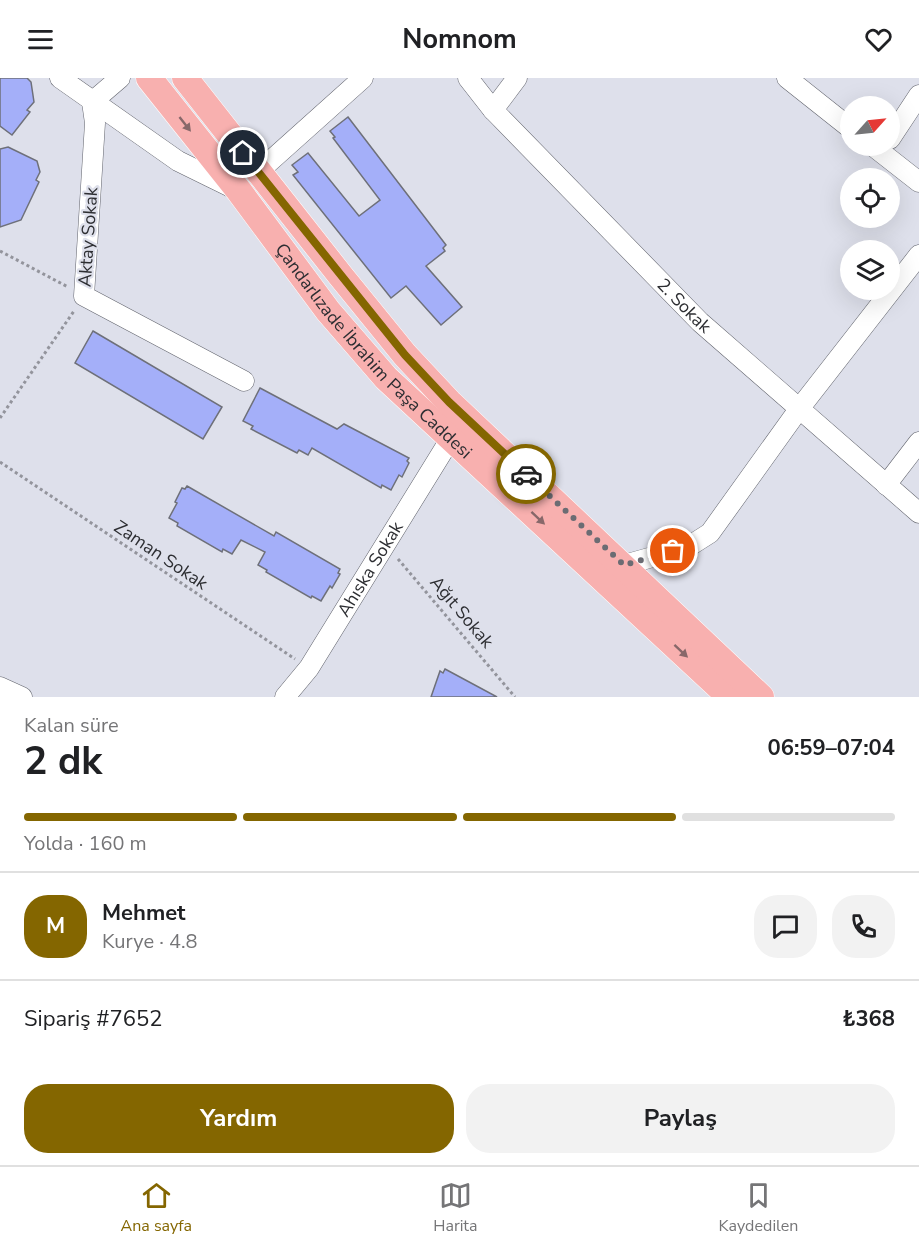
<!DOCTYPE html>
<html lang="tr">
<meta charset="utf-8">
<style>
:root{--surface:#fff;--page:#f2f2f2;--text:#202124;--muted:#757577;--line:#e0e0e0;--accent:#846600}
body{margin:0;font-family:"Nunito Sans",sans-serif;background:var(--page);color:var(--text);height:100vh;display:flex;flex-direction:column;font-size:22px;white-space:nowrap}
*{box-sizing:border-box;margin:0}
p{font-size:20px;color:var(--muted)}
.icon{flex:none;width:33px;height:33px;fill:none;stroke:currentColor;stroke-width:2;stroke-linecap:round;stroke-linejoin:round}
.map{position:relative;height:619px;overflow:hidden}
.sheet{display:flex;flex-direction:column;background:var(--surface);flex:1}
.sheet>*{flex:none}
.needle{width:39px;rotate:63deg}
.buttons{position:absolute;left:840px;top:18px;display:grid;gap:12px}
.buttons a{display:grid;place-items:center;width:60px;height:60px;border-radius:50%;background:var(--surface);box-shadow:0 6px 24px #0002;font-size:30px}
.pin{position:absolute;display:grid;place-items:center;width:51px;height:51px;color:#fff;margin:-26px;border:3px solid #fff;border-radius:50%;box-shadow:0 2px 6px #0007}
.courier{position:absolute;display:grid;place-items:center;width:60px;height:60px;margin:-30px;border:4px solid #846600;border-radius:50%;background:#fff;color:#222;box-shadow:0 2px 8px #0007}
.overview em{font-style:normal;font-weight:700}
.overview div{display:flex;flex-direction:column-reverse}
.overview{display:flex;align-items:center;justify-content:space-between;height:102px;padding:0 24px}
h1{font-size:39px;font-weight:700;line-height:45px}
.bar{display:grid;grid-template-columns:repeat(4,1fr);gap:9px 6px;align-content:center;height:72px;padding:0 24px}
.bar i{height:8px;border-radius:4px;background:var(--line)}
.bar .selected{background:var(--accent)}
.bar p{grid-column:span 4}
.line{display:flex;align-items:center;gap:15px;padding:0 24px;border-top:2px solid var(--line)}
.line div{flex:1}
.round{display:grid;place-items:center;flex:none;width:63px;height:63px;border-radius:24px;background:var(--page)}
.button{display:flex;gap:12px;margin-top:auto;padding:12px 24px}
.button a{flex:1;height:69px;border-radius:24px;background:var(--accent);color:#fff;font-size:24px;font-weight:700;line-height:69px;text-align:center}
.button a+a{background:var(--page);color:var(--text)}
header{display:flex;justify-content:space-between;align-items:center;height:78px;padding:0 24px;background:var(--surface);font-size:27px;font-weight:700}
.tab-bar{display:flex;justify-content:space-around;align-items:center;height:84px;border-top:2px solid var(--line);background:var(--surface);font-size:16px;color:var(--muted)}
.tab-bar a{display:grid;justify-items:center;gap:3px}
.tab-bar .selected{color:var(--accent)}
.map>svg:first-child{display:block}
</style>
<header><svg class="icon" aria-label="menu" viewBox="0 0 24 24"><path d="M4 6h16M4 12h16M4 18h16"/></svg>Nomnom<svg class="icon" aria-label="heart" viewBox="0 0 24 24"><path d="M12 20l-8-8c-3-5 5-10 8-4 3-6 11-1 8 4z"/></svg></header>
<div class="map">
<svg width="919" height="619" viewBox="0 0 919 619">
<rect width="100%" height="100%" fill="#dee0eb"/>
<g fill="#a4aff9" stroke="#6e7079" stroke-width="1.5">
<path d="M0,0H27L31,4L34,24L27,32L30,34L12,57L0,48Z"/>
<path d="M348,39L446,167L443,170L445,173L426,188L462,229L441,247L406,208L391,220L293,97L298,94L292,87L308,75L359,138L380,122L333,60L335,59L330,53Z"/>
<path d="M8,69L37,83L40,94L36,102L39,104L21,142L0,149V71Z"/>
<path d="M93,253L222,329L203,361L75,285Z"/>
<path d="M260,310L337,351L344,346L409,380L407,383L409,385L402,399L399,397L391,412L382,407L381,410L312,370L308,377L299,372L297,375L251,351L253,348L243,343Z"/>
<path d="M187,408L274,458L276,454L340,491L338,495L340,496L332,510L330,508L321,523L312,518L311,520L266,494L267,492L258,487L265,474L241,462L232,476L223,471L222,474L177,448L178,445L169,440L177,425L175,424L182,410L185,411Z"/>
<path d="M445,591L497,619H431L440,593L443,595Z"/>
</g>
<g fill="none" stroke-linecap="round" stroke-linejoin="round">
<g stroke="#61636c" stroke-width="21">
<g id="minor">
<path d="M60,0L178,83L235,111"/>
<path d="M120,0L92,24L95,45L84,218L244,303"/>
<path id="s1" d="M468,0L493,32L700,244L919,435"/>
<path d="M787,0L850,50"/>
<path d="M493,32L517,0"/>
<path d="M890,61L919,17"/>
<path d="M873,68L919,104"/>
<path d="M258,94L363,0"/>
<path d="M886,407L919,364"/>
<path d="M624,487L688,469L710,455L799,331L919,177"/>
<path d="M0,609L22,619"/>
<path id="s2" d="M285,619L309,590L451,360"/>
</g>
</g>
<g stroke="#fff" stroke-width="27">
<g id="major">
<path id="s3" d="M149,0L239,113L328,233L386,300L730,619"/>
<path d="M185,0L340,197L405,277L449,324L761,619"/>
</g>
</g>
<g stroke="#93949c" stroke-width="3" stroke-dasharray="3 3" stroke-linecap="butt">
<path d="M0,173L68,209"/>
<path d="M0,340L74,233"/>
<path d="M0,384L295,581"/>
<path d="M398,481L515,619"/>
</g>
<use href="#minor" stroke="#fff" stroke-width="20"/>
<use href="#major" stroke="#f8b0af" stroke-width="26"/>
</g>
<defs><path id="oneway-solid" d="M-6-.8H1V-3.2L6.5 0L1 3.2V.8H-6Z" transform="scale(1.5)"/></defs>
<g fill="#88686a">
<use href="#oneway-solid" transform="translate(185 46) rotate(52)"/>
<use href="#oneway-solid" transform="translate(538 440) rotate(43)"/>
<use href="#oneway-solid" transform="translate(681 573) rotate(43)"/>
</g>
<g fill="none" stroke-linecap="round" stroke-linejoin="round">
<path stroke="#6b6c73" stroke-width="6" stroke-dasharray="0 10.8" d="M526,396L624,487L673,473"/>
<path stroke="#846600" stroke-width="8" d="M243,75L405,277L449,324L526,396"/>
</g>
<g text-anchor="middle" stroke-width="4.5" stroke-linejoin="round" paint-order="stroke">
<g font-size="18" fill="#2d2e32" stroke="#dee0eb">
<text transform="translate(88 159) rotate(-86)" y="6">Aktay Sokak</text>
<text dy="6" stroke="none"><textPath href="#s1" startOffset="314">2. Sokak</textPath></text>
<text dy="6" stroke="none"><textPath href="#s3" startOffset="354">Çandarlızade İbrahim Paşa Caddesi</textPath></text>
<text transform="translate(161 477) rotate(34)" y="6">Zaman Sokak</text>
<text dy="6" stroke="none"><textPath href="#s2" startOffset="154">Ahıska Sokak</textPath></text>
<text transform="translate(462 534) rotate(50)" y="6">Ağıt Sokak</text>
</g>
</g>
</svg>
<div class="buttons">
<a><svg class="needle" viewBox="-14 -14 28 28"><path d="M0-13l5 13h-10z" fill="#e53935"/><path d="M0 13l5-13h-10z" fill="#757577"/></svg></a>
<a><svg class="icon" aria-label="locate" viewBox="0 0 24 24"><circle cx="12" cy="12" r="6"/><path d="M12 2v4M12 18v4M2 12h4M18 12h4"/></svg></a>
<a><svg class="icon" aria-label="layers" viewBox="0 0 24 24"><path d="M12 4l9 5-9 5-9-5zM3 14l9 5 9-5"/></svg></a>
</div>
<div class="pin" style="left:673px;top:473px;background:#ea580c"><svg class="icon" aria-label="bag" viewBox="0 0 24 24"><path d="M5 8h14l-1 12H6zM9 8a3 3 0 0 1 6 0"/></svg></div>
<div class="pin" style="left:243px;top:75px;background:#1f2937"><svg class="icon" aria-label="home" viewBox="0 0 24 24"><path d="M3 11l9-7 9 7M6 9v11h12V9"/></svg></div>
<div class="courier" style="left:526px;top:396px"><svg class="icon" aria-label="car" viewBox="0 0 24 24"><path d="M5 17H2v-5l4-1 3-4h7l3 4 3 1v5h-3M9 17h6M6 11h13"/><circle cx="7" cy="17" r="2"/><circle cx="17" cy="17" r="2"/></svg></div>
</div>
<section class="sheet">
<div class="overview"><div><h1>2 dk</h1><p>Kalan süre</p></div><em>06:59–07:04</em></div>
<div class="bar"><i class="selected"></i><i class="selected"></i><i class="selected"></i><i></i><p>Yolda · 160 m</p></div>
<div class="line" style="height:108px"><b class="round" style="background:var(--accent);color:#fff">M</b><div><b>Mehmet</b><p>Kurye · 4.8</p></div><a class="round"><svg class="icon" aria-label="chat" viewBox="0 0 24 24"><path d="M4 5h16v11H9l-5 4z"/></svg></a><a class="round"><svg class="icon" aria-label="phone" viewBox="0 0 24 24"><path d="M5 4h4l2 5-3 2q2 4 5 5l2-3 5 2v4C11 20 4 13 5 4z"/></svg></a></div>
<div class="line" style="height:78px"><div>Sipariş #7652</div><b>₺368</b></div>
<div class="button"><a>Yardım</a><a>Paylaş</a></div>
</section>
<nav class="tab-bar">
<a class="selected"><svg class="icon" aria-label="home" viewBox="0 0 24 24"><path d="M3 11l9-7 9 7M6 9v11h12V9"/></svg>Ana sayfa</a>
<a><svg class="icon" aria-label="map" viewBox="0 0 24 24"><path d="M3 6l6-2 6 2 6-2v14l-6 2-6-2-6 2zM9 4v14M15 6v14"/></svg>Harita</a>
<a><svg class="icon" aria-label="saved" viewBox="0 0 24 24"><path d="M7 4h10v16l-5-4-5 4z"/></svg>Kaydedilen</a>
</nav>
